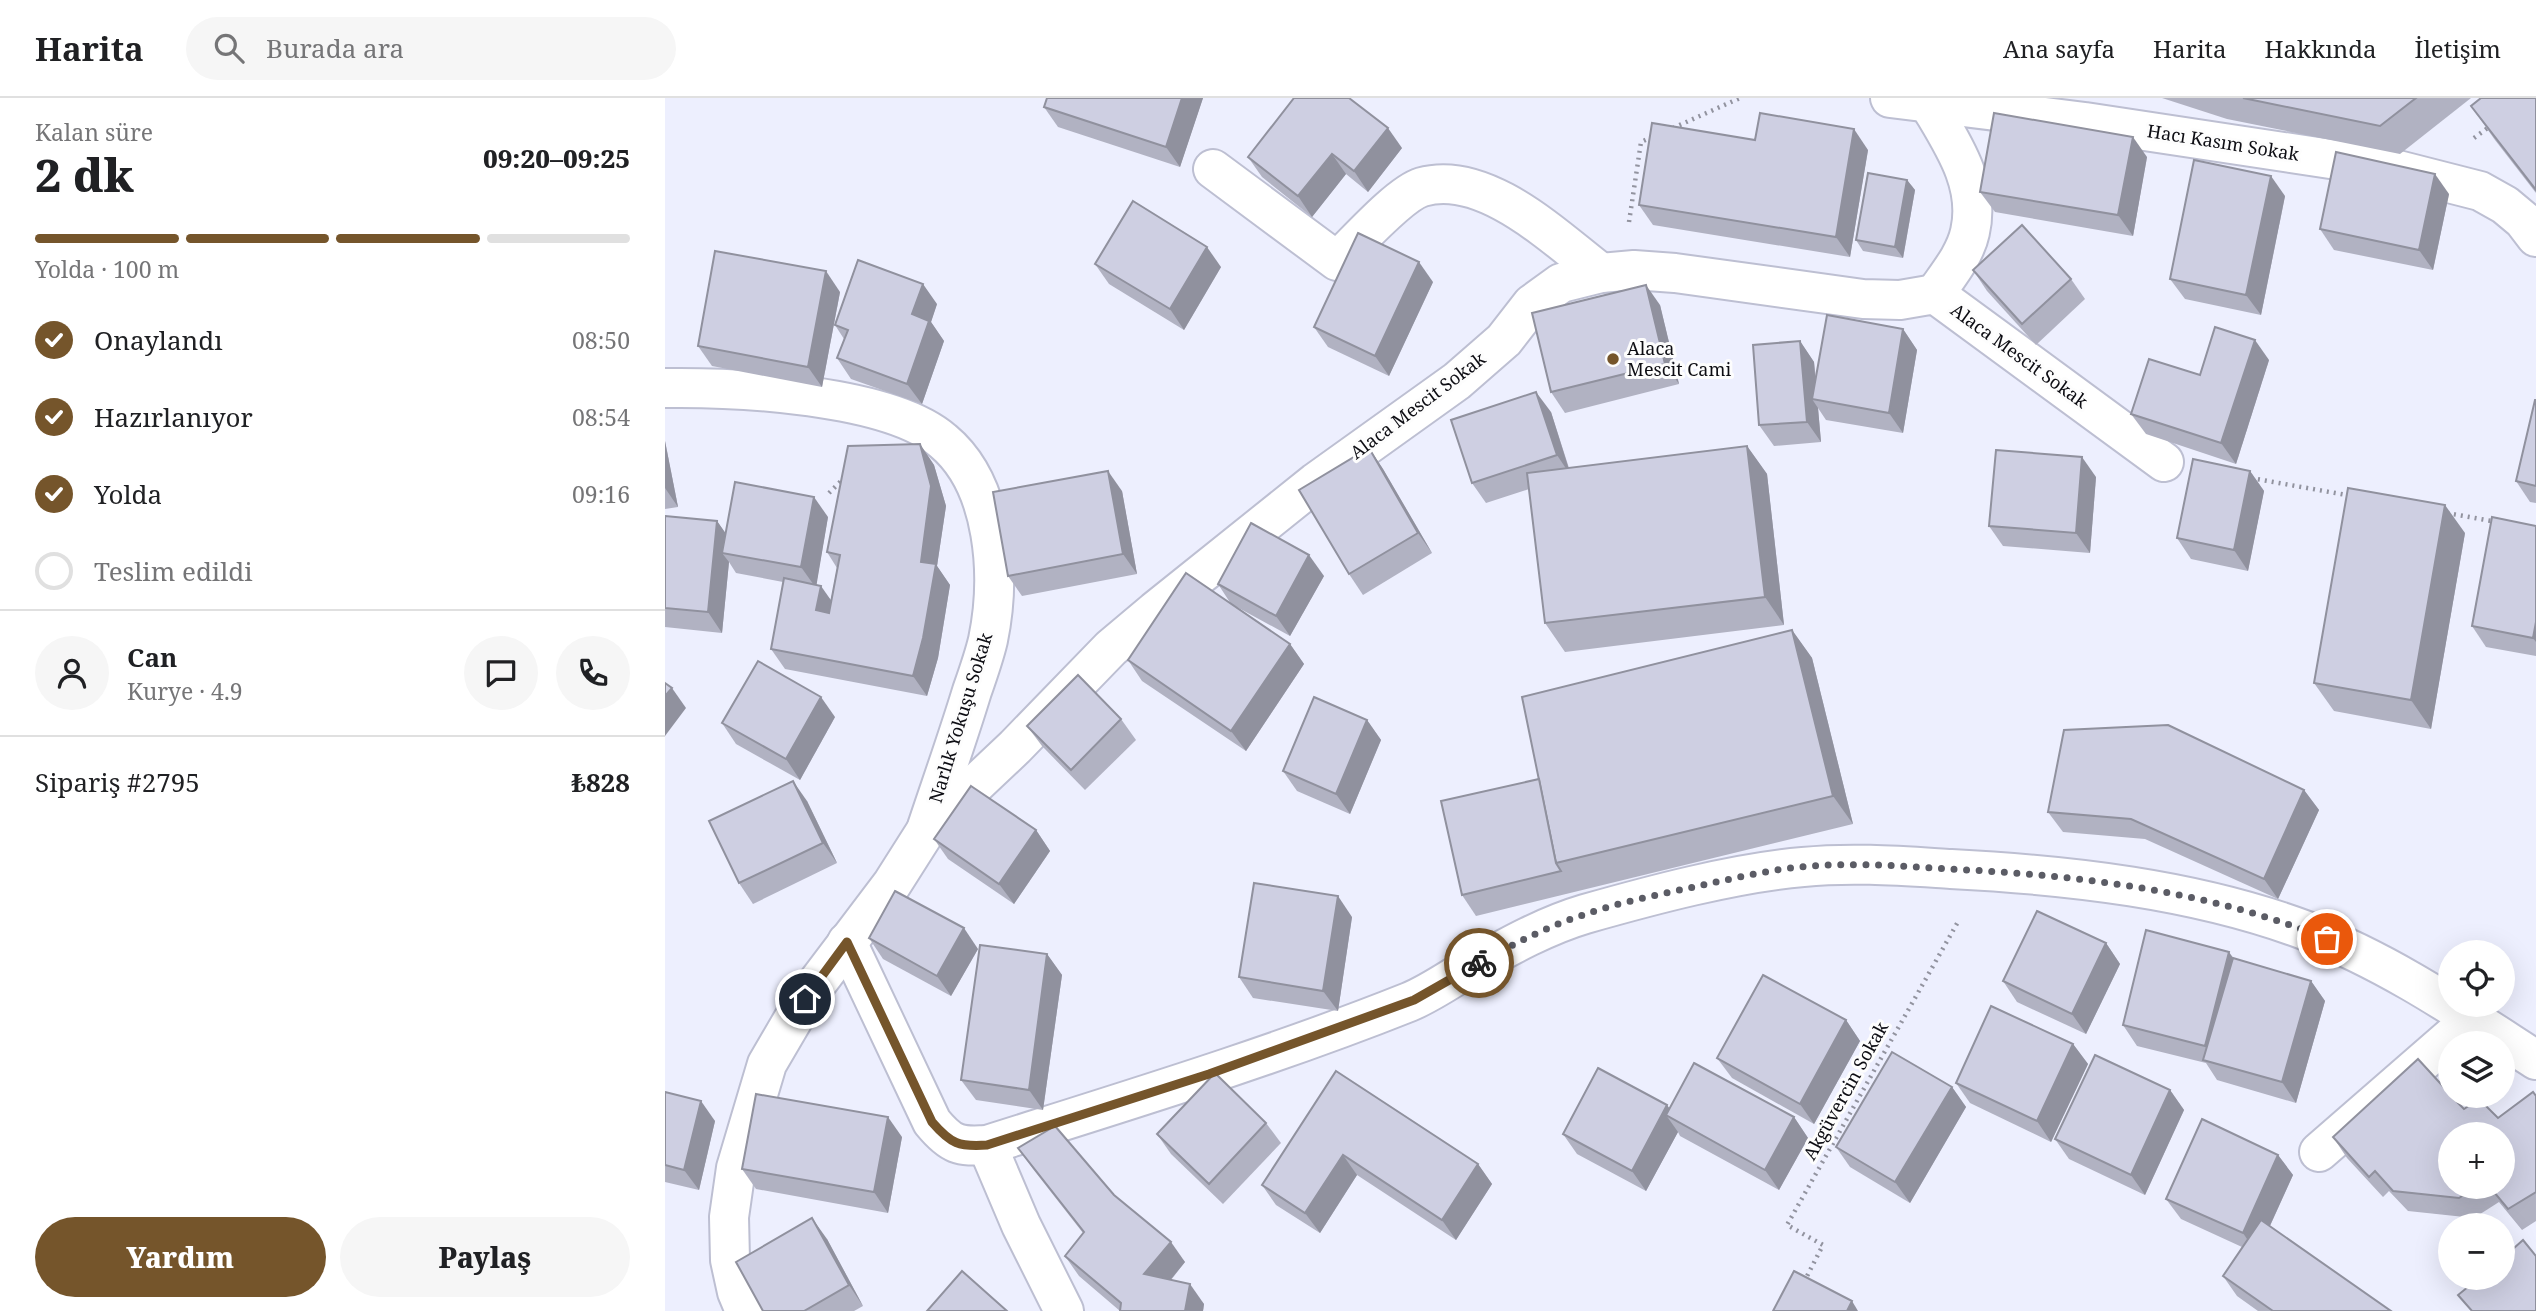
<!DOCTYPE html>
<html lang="tr">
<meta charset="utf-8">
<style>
:root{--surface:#fff;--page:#f6f6f6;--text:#202124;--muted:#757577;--line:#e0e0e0;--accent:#75552b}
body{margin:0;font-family:"Noto Serif",serif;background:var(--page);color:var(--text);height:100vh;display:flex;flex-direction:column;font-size:26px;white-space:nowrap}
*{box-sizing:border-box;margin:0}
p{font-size:23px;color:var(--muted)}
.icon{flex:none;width:38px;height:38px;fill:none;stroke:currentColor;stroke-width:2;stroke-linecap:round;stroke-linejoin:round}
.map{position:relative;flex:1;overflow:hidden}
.side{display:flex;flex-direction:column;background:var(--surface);width:665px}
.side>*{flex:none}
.tools{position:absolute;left:1773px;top:842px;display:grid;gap:14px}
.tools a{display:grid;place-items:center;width:77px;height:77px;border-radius:50%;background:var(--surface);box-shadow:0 7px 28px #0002;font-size:35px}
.pin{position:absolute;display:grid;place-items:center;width:60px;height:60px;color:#fff;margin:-30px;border:4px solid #fff;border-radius:50%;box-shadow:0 2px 7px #0007}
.courier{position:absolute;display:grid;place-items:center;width:70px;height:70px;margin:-35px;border:5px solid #75552b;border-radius:50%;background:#fff;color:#222;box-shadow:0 2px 9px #0007}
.summary em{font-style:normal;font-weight:800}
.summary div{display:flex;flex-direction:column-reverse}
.summary{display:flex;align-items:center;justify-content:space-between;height:119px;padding:0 35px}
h1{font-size:46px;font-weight:800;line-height:52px}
.bar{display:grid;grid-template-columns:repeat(4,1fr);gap:10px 7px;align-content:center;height:84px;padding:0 35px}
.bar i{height:9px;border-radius:5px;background:var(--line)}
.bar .selected{background:var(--accent)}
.bar p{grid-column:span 4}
.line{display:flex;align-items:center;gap:18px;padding:0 35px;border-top:2px solid var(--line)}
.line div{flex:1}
.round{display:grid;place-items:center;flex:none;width:74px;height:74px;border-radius:37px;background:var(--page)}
ol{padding:0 35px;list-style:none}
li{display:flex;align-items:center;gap:21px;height:77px}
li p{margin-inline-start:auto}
li .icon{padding:7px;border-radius:50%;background:var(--accent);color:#fff;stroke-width:4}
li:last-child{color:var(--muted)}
li i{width:38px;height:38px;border:4px solid var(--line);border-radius:50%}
.action{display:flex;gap:14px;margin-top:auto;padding:14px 35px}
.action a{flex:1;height:80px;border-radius:42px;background:var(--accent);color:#fff;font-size:28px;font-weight:800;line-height:80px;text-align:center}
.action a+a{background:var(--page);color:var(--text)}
header{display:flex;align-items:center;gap:42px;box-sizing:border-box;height:98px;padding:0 35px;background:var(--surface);border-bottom:2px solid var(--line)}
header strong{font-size:33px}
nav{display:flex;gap:38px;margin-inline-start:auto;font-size:24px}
.search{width:490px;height:63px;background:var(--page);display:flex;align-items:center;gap:18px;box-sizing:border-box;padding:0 24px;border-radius:38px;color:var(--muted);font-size:26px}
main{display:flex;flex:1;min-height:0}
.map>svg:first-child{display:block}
</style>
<header>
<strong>Harita</strong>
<div class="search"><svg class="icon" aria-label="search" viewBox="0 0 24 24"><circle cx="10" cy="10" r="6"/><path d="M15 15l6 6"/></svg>Burada ara</div>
<nav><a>Ana sayfa</a><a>Harita</a><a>Hakkında</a><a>İletişim</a></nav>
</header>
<main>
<section class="side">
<div class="summary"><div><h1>2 dk</h1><p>Kalan süre</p></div><em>09:20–09:25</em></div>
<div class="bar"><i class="selected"></i><i class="selected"></i><i class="selected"></i><i></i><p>Yolda · 100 m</p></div>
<ol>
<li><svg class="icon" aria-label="check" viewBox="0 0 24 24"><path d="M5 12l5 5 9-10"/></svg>Onaylandı<p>08:50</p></li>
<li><svg class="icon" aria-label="check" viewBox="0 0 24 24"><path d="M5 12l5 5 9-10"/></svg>Hazırlanıyor<p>08:54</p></li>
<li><svg class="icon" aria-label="check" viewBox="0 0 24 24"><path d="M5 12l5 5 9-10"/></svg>Yolda<p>09:16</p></li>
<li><i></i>Teslim edildi</li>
</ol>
<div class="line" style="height:126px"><a class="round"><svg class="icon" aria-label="person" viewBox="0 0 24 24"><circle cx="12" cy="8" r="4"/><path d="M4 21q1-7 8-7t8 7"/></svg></a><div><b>Can</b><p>Kurye · 4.9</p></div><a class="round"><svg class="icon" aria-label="chat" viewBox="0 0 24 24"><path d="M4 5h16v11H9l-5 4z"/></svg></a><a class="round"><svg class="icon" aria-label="phone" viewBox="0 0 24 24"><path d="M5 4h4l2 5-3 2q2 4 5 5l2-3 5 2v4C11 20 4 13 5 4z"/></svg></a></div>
<div class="line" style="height:91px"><div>Sipariş #2795</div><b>₺828</b></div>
<div class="action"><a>Yardım</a><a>Paylaş</a></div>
</section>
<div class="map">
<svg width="1871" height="1213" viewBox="0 0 1871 1213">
<rect width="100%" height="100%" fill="#edeffe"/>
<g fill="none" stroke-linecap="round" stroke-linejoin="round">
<g stroke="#bdbfd2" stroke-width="42">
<g id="minor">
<path d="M1225,0L1420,24L1725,70L1815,93L1840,107L1858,122L1871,139"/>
<path d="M1264,6C1287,45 1316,86 1305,134C1300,157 1283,177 1270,196"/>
<path d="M548,71L672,163C691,145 734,96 757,89C820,71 890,140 936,175"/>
<path d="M0,290C70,289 224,296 278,343C331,387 336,479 323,542C319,559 313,576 307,593C293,639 277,684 262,729"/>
<path d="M182,844L267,1024C286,1047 294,1049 322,1047C464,1002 606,959 744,904C761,897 778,886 794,876C834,854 876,829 920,816C987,797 1069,775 1138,769C1187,764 1237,768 1286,771C1403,777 1531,791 1642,833C1724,864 1798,915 1871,962"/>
<path d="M322,1047L356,1127L399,1213"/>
<path d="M1654,1054L1807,921"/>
<path d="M80,1213L72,1194L65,1162L64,1119L71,1070L102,966L140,901L227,786L260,734L350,649L446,550L490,513L651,384L792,283L839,242L867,206L896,185L936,175L969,172L1010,175L1198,201L1235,202L1270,196L1499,364"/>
</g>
</g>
<g stroke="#92939f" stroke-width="4.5" stroke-dasharray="2 5" stroke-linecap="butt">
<path d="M1008,30L1075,0"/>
<path d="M1809,40L1824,29"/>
<path d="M964,124L976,44L987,39"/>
<path d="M1586,380L1687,398"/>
<path d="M164,395L178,381"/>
<path d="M1782,415L1832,424"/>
<path d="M1139,1184L1158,1147L1122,1127L1294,822"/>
</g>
<use href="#minor" stroke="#fff" stroke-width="38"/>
</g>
<g fill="#b1b2c2" fill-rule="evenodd">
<path d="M382,0H538L515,69L393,29L379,9Z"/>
<path d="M1497,0H1806L1735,56L1562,21Z"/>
<path d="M1871,0V95L1830,42L1806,8Z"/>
<path d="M1090,42L1203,52L1185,159L988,127L974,107Z"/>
<path d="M737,50L703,94L681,76L647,119L597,79L583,59Z"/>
<path d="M1482,59L1468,138L1330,114L1315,94Z"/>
<path d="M1242,82L1250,92L1238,160L1198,153L1191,142Z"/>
<path d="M1784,96L1768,172L1669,152L1655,131Z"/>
<path d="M1620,98L1596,217L1520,201L1505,181Z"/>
<path d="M430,166L556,169L519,232L444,186Z"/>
<path d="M1308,172L1406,181L1420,201L1371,247L1322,193Z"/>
<path d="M768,184L724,278L663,249L649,229Z"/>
<path d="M175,194L157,289L47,268L33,248Z"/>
<path d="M272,206L266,224L279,243L257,306L186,281L172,260L179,241L170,227Z"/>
<path d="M995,207L1014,286L900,315L886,294Z"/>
<path d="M1238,231L1252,252L1238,335L1161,322L1153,310L1156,344L1109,348L1094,327L1135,243L1149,264L1151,281Z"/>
<path d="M1604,262L1571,366L1481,336L1466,316L1535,277Z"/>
<path d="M1871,302V405L1865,404L1851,383Z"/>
<path d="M886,314L904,370L1082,348L1102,376L1119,527L900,554L880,525L864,391L821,405L807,385Z"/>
<path d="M0,343L13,409L0,411Z"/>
<path d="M255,346L269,367L281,408L272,468L285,487L273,560L262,598L120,571L106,551L118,484L71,475L64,464L57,535L0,529V418L52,423L61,436L163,419L151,487L166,502L172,470L162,454Z"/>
<path d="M704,350L718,371L767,455L698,497L684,476Z"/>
<path d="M1585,373L1599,393L1583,473L1526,461L1512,440Z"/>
<path d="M1431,379L1425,455L1338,448L1324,428Z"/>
<path d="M457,393L472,476L357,498L343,478Z"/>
<path d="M1871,428V558L1821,549L1807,528Z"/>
<path d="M1800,435L1766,631L1669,613L1649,585Z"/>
<path d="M659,478L625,538L570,508L625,546L639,566L581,653L477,583L463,562L566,506L553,486Z"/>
<path d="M1127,532L1147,560L1188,726L811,818L797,797L874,681Z"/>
<path d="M170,619L135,682L71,646L57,625Z"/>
<path d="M456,621L471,642L420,692L377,648L362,628Z"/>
<path d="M702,622L716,642L685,716L632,693L618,673Z"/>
<path d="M1639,692L1654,712L1613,801L1480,741L1398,734L1383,714Z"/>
<path d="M142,703L172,765L88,806L74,785Z"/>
<path d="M371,732L385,753L349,806L283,761L269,741Z"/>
<path d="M687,819L673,913L588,900L574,879Z"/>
<path d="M204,840L313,851L286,898L218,861Z"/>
<path d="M1441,845L1455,866L1421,936L1352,904L1338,883Z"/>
<path d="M382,856L397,877L378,1012L311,1002L296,982Z"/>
<path d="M1569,861L1646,883L1660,903L1631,1005L1552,982L1541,965L1472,948L1458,927Z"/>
<path d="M1181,922L1195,943L1149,1026L1067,980L1052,960Z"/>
<path d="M1408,946L1423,966L1386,1044L1305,1005L1291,985Z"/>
<path d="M671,973L813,1066L827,1086L791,1142L692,1077L655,1135L611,1107L597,1087Z"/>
<path d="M1287,989L1301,1009L1245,1105L1185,1069L1171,1049Z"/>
<path d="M1505,992L1519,1012L1480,1097L1404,1061L1390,1041Z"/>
<path d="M0,994L50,1023L34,1092L0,1084Z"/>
<path d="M1871,998V1123L1857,1132L1834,1104L1809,1120L1743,1113L1724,1093L1718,1099L1682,1060L1668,1039L1799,1011L1833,1020ZM1838,1036V1088H1785Z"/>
<path d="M1002,1007L1005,1011L1129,1019L1143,1040L1114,1092L1015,1038L1013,1034L981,1093L912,1056L898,1036Z"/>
<path d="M601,1025L616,1045L558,1106L506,1056L492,1036Z"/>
<path d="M237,1039L223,1115L91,1091L77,1071Z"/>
<path d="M353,1050L449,1097L520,1164L506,1182L539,1206L538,1213H455L414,1178L400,1158L418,1135L368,1071Z"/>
<path d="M1613,1057L1628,1077L1605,1128L1726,1213H1593L1572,1198L1558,1178L1577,1149L1516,1121L1501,1101Z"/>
<path d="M162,1141L198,1208L189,1213H98Z"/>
</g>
<g fill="#90919e">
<path d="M517,0H538L515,69L501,49Z"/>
<path d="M723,30L737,50L703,94L689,73Z"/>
<path d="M1189,31L1203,52L1185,159L1171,139Z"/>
<path d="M1468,39L1482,59L1468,138L1453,117Z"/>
<path d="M667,56L681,76L647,119L633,98Z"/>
<path d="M1770,76L1784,96L1768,172L1754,152Z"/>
<path d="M1606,78L1620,98L1596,217L1581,197Z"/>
<path d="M1242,82L1250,92L1238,160L1230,149Z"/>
<path d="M542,149L556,169L519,232L505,211Z"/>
<path d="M754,164L768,184L724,278L710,258Z"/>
<path d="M161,173L175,194L157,289L143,269Z"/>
<path d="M258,186L272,206L266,224L279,243L257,306L242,286L247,216Z"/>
<path d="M981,187L995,207L1014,286L1000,266Z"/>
<path d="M1238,231L1252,252L1238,335L1224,315Z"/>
<path d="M1590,242L1604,262L1571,366L1556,345Z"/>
<path d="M1135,243L1149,264L1152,302L1147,301L1153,310L1156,344L1142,324Z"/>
<path d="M871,294L886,314L906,378L892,357Z"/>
<path d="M0,343L13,409L0,390Z"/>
<path d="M255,346L269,367L281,408L272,468L285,487L273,560L262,598L248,578L256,464Z"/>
<path d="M1082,348L1102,376L1119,527L1100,499Z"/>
<path d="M704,350L718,371L767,455L753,435Z"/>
<path d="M1417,359L1431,379L1425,455L1411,435Z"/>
<path d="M443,373L457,393L472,476L458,456Z"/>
<path d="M1585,373L1599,393L1583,473L1569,452Z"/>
<path d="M149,399L163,419L151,490L136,469Z"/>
<path d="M1780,407L1800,435L1766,631L1746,602Z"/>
<path d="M52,423L66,443L57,455L64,464L57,535L43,514Z"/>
<path d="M644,457L659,478L625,538L611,518Z"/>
<path d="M156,488L170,508L166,533L151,512Z"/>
<path d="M1871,524V544L1868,540Z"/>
<path d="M1127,532L1147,560L1188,726L1168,698Z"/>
<path d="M625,546L639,566L581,653L566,633Z"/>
<path d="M7,590L21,610L0,638V598Z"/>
<path d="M156,599L170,619L135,682L121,661Z"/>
<path d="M702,622L716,642L685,716L671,696Z"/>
<path d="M128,683L142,703L172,765L158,745Z"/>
<path d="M1639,692L1654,712L1613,801L1599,781Z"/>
<path d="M371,732L385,753L349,806L334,786Z"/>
<path d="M673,798L687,819L673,913L658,893Z"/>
<path d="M299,830L313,851L286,898L272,878Z"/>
<path d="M1441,845L1455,866L1421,936L1407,916Z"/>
<path d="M1564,854L1578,874L1552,965L1540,948Z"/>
<path d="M382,856L397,877L378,1012L364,992Z"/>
<path d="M1646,883L1660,903L1631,1005L1617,984Z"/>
<path d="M1181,922L1195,943L1149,1026L1135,1006Z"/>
<path d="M1408,946L1423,966L1386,1044L1372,1023Z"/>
<path d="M1287,989L1301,1009L1245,1105L1230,1084Z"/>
<path d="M1505,992L1519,1012L1480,1097L1466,1077Z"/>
<path d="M36,1003L50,1023L34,1092L19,1072Z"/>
<path d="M1002,1007L1014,1025L1001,1017L1013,1034L981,1093L967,1073Z"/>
<path d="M223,1019L237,1039L223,1115L209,1094Z"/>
<path d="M1129,1019L1143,1040L1114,1092L1100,1072Z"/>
<path d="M678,1057L692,1077L655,1135L640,1115Z"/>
<path d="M1613,1057L1628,1077L1592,1156L1578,1135Z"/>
<path d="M813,1066L827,1086L791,1142L777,1122Z"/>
<path d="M147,1120L162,1141L198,1208L184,1187Z"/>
<path d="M506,1144L520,1164L493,1197L479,1176Z"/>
<path d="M525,1186L539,1206L538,1213H520Z"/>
<path d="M1187,1203L1193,1213H1182Z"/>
</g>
<g fill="#cecfe2" stroke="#90919e" stroke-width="2">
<path d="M382,0H517L501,49L379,9Z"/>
<path d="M629,0H684L723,30L689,73L667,56L633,98L583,59Z"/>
<path d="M1578,0H1751L1715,28Z"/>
<path d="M1816,0H1871V92L1806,8Z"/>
<path d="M1095,15L1189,31L1171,139L974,107L987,25L1090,42Z"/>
<path d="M1329,15L1468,39L1453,117L1315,94Z"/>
<path d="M1671,54L1770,76L1754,152L1655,131Z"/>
<path d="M1529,62L1606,78L1581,197L1505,181Z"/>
<path d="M1203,75L1242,82L1230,149L1191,142Z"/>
<path d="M468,103L542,149L505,211L430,166Z"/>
<path d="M1357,127L1406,181L1357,226L1308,172Z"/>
<path d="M693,135L754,164L710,258L649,229Z"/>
<path d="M50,153L161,173L143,269L33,248Z"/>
<path d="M193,162L258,186L247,216L264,223L242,286L172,260L183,232L170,227Z"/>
<path d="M981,187L1000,266L886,294L867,215Z"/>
<path d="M1162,217L1238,231L1224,315L1147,301Z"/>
<path d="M1550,229L1590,242L1556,345L1466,316L1484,261L1535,277Z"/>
<path d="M1135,243L1142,324L1094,327L1088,247Z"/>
<path d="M871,294L892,357L807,385L786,322Z"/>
<path d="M1870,302H1871V388L1851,383Z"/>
<path d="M255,346L266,388L256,464L271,466L258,540L248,578L106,551L119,480L156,488L151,512L164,515L175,457L162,454L183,348Z"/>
<path d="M1082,348L1100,499L880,525L862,375Z"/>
<path d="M704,350L753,435L684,476L634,392Z"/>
<path d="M1331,352L1417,359L1411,435L1324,428Z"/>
<path d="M1528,361L1585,373L1569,452L1512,440Z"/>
<path d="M443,373L458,456L343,478L328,394Z"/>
<path d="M70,384L149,399L136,469L57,455Z"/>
<path d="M1683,390L1780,407L1746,602L1649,585Z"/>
<path d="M0,418L52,423L43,514L0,510Z"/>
<path d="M1827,419L1871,428V524L1868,540L1807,528Z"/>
<path d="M586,425L644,457L611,518L553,486Z"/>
<path d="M521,475L625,546L566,633L463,562Z"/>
<path d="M1127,532L1168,698L891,765L857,599Z"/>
<path d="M93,563L156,599L121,661L57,625Z"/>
<path d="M413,577L456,621L406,672L362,628Z"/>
<path d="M0,585L7,590L0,598Z"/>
<path d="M649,599L702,622L671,696L618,673Z"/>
<path d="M1503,627L1639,692L1599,781L1466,721L1383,714L1399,632Z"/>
<path d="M874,681L891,765L896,773L797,797L776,703Z"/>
<path d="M128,683L158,745L74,785L44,723Z"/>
<path d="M306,688L371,732L334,786L269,741Z"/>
<path d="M589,785L673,798L658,893L574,879Z"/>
<path d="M230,793L299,830L272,878L204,840Z"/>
<path d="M1372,813L1441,845L1407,916L1338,883Z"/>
<path d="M1481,832L1564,854L1540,948L1458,927Z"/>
<path d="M315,847L382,856L364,992L296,982Z"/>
<path d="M1568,860L1646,883L1617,984L1538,962Z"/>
<path d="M1098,877L1181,922L1135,1006L1052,960Z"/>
<path d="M1326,908L1408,946L1372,1023L1291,985Z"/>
<path d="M1227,954L1287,989L1230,1084L1171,1049Z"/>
<path d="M1430,957L1505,992L1466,1077L1390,1041Z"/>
<path d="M1753,961L1785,996V998H1786L1799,1011L1814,1001L1833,1020L1868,994L1871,998V1094L1843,1111L1824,1088H1838V1036H1785V1088H1812L1794,1100L1728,1093L1710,1073L1704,1079L1668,1039Z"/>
<path d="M1029,965L1129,1019L1100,1072L1001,1017Z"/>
<path d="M933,970L1002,1007L967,1073L898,1036Z"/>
<path d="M671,973L813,1066L777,1122L678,1057L640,1115L597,1087Z"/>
<path d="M550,975L601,1025L544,1086L492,1036Z"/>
<path d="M0,994L36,1003L19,1072L0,1067Z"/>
<path d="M91,996L223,1019L209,1094L77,1071Z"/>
<path d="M1537,1021L1613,1057L1578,1135L1501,1101Z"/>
<path d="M390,1028L449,1097L506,1144L479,1176L525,1186L520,1213H455L456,1205L400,1158L419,1134L353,1050Z"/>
<path d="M147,1120L184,1187L139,1213H98L71,1164Z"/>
<path d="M1596,1122L1726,1213H1608L1558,1178Z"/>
<path d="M1858,1142L1871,1158V1213H1807L1793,1197L1814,1180H1838V1160Z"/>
<path d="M297,1173L342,1213H262Z"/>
<path d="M1129,1173L1187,1203L1182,1213H1108Z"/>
</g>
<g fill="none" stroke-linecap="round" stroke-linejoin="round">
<path stroke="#5b5c65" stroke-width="7" stroke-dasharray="0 12.6" d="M814,865C847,847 879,830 915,818C954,804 997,796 1038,787C1070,780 1103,772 1136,769C1186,764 1235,768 1284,771C1411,777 1543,792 1662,841"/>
<path stroke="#75552b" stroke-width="9" d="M140,901L182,844L267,1024C286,1046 294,1049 322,1047L544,976L749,902L814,865"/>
</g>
<circle fill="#75552b" stroke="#fdfdfd" stroke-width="2.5" cx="948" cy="261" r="7"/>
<g text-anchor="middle" stroke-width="6" stroke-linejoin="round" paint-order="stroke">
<g font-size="18" fill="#0d0d13" stroke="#fdfdfd">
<text transform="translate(1558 45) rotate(9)" y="6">Hacı Kasım Sokak</text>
<text transform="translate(1354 258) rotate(36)" y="6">Alaca Mescit Sokak</text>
<text transform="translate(753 308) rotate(-37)" y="6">Alaca Mescit Sokak</text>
<text transform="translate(296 620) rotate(-73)" y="6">Narlık Yokuşu Sokak</text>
<text transform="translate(1181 993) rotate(-61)" y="6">Akgüvercin Sokak</text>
</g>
<g font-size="18" fill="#0d0d13" stroke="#fdfdfd" text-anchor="start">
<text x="962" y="257">Alaca<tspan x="962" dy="21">Mescit Cami</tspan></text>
</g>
</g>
</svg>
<div class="tools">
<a><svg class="icon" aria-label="locate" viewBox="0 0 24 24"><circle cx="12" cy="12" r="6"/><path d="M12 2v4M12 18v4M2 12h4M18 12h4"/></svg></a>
<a><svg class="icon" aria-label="layers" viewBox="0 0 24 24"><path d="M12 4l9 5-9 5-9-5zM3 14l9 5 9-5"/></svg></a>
<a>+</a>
<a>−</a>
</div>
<div class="pin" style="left:1662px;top:841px;background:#ea580c"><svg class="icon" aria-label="bag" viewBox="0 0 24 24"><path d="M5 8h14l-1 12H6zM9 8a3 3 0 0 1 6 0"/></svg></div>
<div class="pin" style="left:140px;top:901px;background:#1f2937"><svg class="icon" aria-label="home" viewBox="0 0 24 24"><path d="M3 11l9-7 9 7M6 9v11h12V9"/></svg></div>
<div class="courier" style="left:814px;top:865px"><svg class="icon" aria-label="bike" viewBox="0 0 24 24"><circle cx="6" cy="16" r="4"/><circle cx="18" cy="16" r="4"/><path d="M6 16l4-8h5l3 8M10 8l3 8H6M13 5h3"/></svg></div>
</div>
</main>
